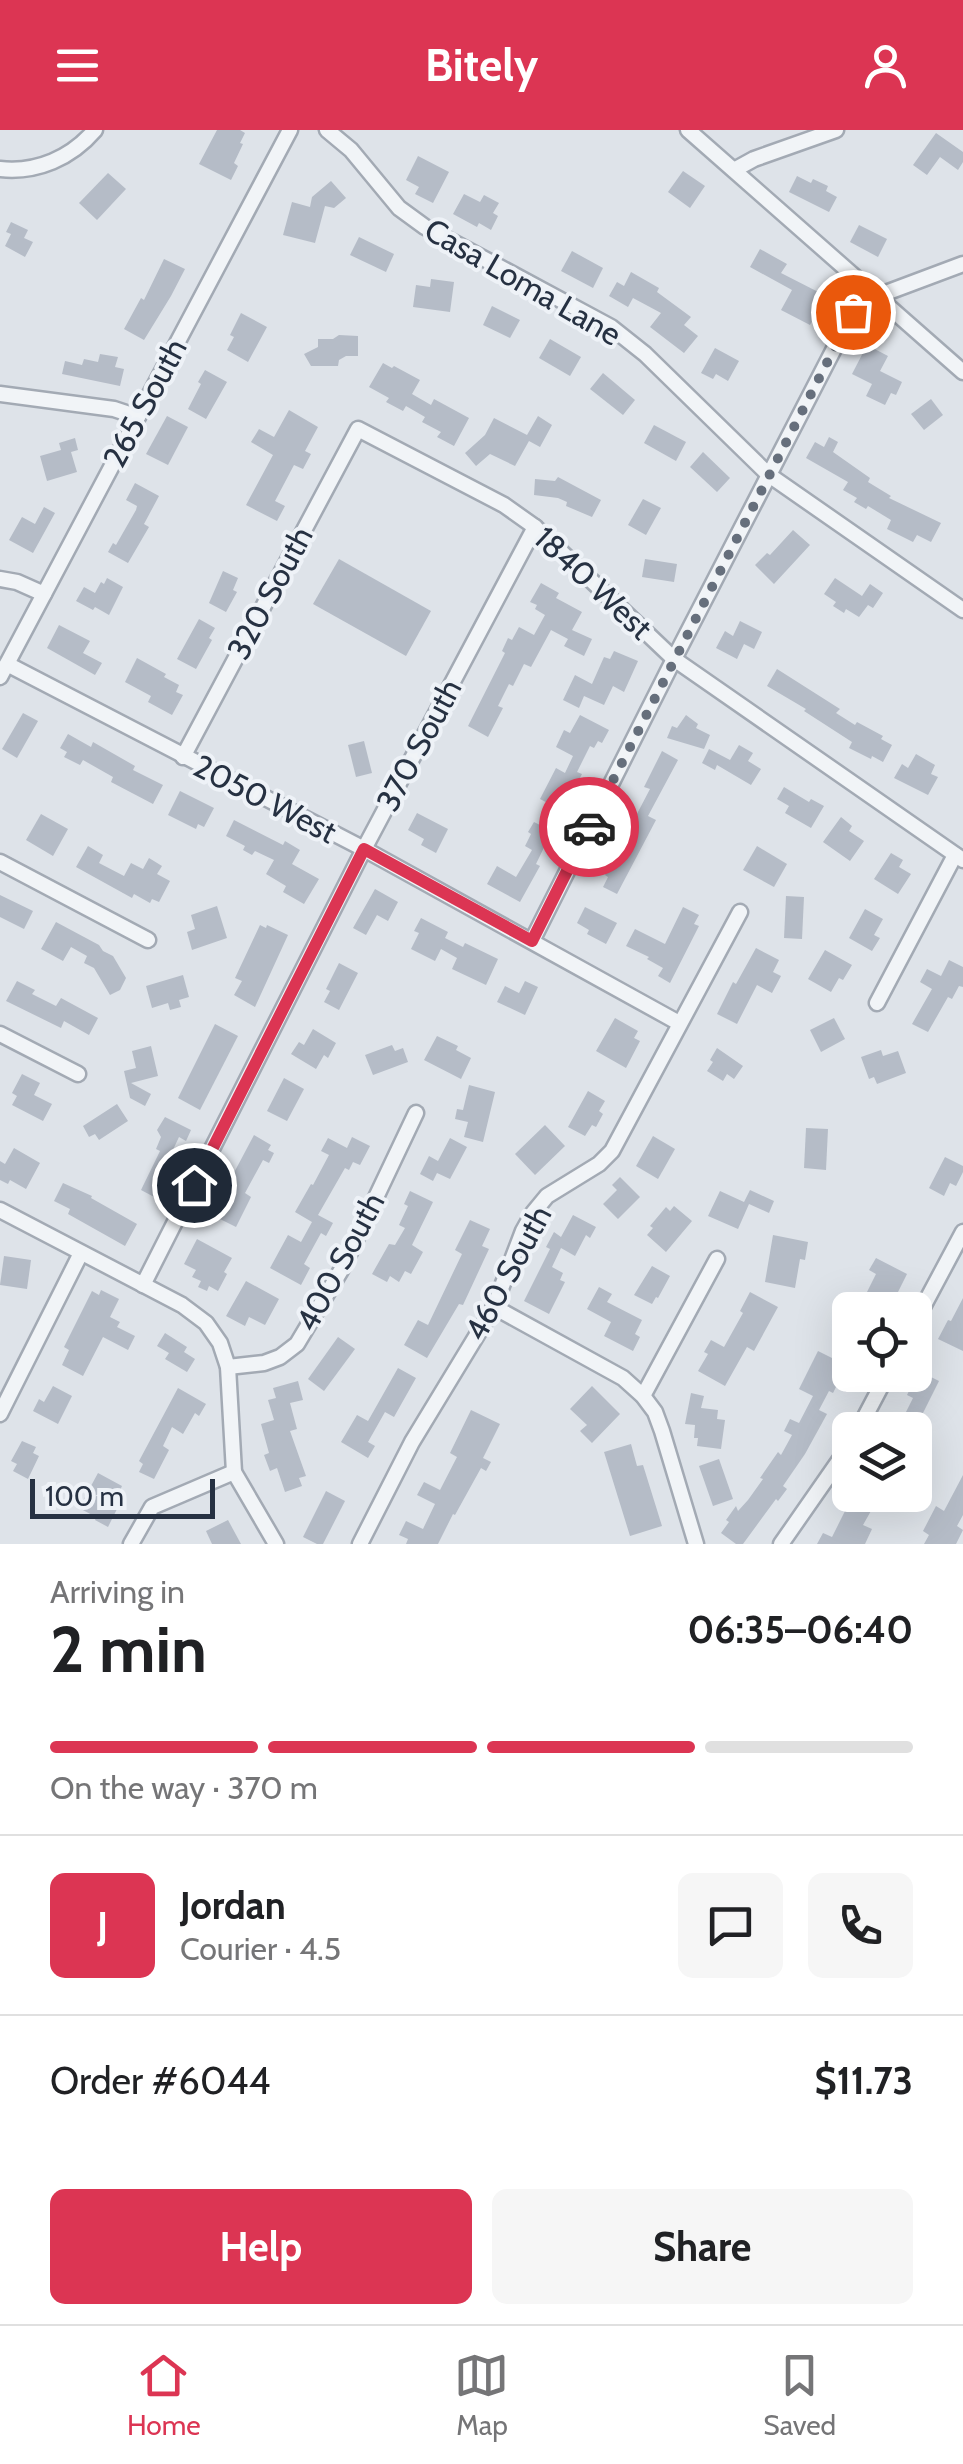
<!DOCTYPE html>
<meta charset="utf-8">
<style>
:root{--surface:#fff;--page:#f6f6f6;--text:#202124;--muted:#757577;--line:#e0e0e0;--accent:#dc3553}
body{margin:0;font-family:Cabin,sans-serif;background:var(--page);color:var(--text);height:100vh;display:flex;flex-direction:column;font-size:38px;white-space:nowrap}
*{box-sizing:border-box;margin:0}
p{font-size:32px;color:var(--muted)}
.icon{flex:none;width:55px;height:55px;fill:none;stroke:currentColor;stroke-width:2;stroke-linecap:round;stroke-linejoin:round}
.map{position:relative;height:1414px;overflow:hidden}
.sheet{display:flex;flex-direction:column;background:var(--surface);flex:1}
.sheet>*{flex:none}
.buttons{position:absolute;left:832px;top:1162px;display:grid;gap:20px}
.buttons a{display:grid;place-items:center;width:100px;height:100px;border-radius:15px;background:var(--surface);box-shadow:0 10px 40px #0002;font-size:50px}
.scale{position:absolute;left:30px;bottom:25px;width:185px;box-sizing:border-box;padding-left:10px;border:5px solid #263142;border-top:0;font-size:28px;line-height:35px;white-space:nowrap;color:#263142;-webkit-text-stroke:8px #eef2f7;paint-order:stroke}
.pin{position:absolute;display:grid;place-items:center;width:85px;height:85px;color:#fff;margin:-42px;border:5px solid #fff;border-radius:50%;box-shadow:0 2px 10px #0007}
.courier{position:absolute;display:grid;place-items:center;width:100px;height:100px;margin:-50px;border:8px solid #dc3553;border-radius:50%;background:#fff;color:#222;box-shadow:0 2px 12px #0007}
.headline em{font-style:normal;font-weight:700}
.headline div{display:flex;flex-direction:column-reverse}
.headline{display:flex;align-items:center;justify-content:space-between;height:170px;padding:0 50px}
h1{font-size:65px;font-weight:700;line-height:75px}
.bar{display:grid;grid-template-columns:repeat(4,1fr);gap:15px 10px;align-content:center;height:120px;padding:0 50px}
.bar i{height:12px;border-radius:8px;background:var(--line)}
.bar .on{background:var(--accent)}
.bar p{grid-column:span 4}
.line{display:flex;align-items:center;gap:25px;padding:0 50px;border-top:2px solid var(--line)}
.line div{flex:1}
.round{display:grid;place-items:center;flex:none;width:105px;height:105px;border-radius:15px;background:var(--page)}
.button{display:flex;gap:20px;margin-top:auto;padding:20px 50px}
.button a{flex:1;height:115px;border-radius:15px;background:var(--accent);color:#fff;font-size:40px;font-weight:700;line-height:115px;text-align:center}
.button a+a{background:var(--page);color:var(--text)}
header{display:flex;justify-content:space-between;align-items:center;height:130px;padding:0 50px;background:var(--accent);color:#fff;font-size:45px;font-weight:700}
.dock{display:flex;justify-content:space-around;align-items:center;height:140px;border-top:2px solid var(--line);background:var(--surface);font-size:28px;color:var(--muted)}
.dock a{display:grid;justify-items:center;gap:5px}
.dock .on{color:var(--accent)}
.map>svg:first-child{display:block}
</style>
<header><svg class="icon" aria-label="menu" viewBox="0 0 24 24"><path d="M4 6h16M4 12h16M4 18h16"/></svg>Bitely<svg class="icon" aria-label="person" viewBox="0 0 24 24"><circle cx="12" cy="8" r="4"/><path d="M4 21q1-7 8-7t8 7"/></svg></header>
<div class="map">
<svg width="963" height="1414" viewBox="0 0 963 1414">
<rect width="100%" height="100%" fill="#dee3e9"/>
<g fill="#b5bcc7">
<path d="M217,0H240L245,3L240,13L243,14L234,33L238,36L231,50L199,34Z"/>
<path d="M936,3L963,22V32L958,40L940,27L927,45L913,35Z"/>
<path d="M418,26L449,42L433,73L415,64L419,57L406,50Z"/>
<path d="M683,41L705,56L690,78L668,62Z"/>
<path d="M108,43L126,59L97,90L79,73Z"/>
<path d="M797,46L811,53L813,49L828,56L826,61L837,67L829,82L789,62Z"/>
<path d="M331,51L346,68L334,78L325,76L315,113L283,105L292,72L310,77L312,67Z"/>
<path d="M464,64L480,72L484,65L499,73L493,83L498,86L491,100L479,93L477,97L453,84Z"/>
<path d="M11,92L28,100L24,108L33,112L25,127L5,116L11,104L6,102Z"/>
<path d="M859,95L887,109L878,127L850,112Z"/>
<path d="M359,107L394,124L386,142L350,125Z"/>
<path d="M760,119L787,134L781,143L832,169L823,185L817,182L810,195L781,180L792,160L750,137Z"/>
<path d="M572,121L603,138L593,158L561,141Z"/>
<path d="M164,129L185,139L171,166L144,210L124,199L141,168L144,170Z"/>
<path d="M631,142L659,158L657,162L691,187L684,195L698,206L684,223L650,197L661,183L633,168L628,177L609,166L617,152L624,156Z"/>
<path d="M431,149L454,152L450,182L413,177L416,155L430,157Z"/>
<path d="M492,176L520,190L510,208L483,195Z"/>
<path d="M241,183L267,197L248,232L227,220L234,207L230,205Z"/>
<path d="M339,205L358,206V226H346L339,230L338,236H311L304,224L318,217V209H333Z"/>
<path d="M550,209L581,227L570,246L539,228Z"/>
<path d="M867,215L888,226L880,241L902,252L896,265L891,263L885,275L866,266L872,254L852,244Z"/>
<path d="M715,218L739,231L728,251L716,244L713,249L701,243Z"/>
<path d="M100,224L118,227L115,237L124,239L120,256L62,244L65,231L82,235L84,229L98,232Z"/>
<path d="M383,233L392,238L394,236L420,250L412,264L431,275L434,269L469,288L454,316L437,307L441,302L422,292L425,287L406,276L403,281L386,272L389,268L369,257Z"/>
<path d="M205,240L227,252L206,289L188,279L201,254L198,252Z"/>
<path d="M603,243L635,270L623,285L590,259Z"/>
<path d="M931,269L943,285L924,300L911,284Z"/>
<path d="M289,280L318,297L305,321L311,324L303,339L294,335L275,371L285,376L277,391L246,375L273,325L251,312L259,299L274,307Z"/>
<path d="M167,286L188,297L168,335L146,324Z"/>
<path d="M538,286L552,295L540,317L529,311L515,336L490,324L476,336L465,323L485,305L494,288L527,305Z"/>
<path d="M654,295L686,312L676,331L644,313Z"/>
<path d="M829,307L838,312L833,322L870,348L868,352L891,366L889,368L941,393L931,412L917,405L913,412L887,399L891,390L868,376L866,379L854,372L857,368L843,360L848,352L806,328L815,312L824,317Z"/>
<path d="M75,308L78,320L71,322L77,342L47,351L40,326L61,320L59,313Z"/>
<path d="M703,322L730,348L717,362L690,337Z"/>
<path d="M558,347L601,370L592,387L566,376L567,372L558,368L534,365L535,349L555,351Z"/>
<path d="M135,353L159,366L144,394L149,397L128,433L108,422L113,413L116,415L136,380L137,376L126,370Z"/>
<path d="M643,369L661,378L646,405L628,395Z"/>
<path d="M44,377L55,383L33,423L9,410L22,387L35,394Z"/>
<path d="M793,400L810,415L774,454L755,435L767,423L770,425Z"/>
<path d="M339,429L431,481L406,526L313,474Z"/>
<path d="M645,429L677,434L674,452L642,447Z"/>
<path d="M223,441L238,448L233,460L237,462L226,482L209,473Z"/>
<path d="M107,448L123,457L109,485L95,477L93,480L76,471L84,457L95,463L101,452L104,454Z"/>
<path d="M835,448L862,466L870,454L883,463L873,478L868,475L859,487L846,479L844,483L833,476L836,472L824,464Z"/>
<path d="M541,453L559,463L556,468L582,482L572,500L592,509L584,526L564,516L568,509L551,500L531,537L524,534L513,556L509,554L498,576L503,578L488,607L468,596L505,523L502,521L508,508L512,510L519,497L534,505L545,485L535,479L537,475L530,472Z"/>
<path d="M199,489L215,498L209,508L212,510L196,539L177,529Z"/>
<path d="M740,491L762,502L754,519L744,514L737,529L716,518L725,501L733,506Z"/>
<path d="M59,495L90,511L83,523L102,533L95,545L47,518Z"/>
<path d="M614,521L638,531L624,562L613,556L604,575L584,566L579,578L563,570L575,545L592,554L604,527L610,529Z"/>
<path d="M137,528L166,544L164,547L179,555L176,562L183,565L172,585L148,572L151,566L125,552Z"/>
<path d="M777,539L840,579L836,583L855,595L857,592L883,606L881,609L892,615L883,632L872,626L871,629L849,618L852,612L804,581L806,579L767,556Z"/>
<path d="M23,583L38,591L17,628L2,619Z"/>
<path d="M580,585L609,600L602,613L598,611L594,618L590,616L577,642L582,644L563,681L540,669L556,638L565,643L573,626L556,617L564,600L570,603Z"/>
<path d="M686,585L698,594L696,598L710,605L704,619L667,608L672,596L677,598Z"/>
<path d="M68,604L91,617L93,612L135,636L133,640L163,655L153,674L111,652L113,647L83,630L80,635L64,627L67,622L60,618Z"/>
<path d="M364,611L372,643L356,647L348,615Z"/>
<path d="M739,615L753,623L748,631L761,639L751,655L717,635L715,640L702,633L709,619L730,630Z"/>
<path d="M662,621L678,630L648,686L656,690L617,764L603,757L608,747L605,745L650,659L644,657Z"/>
<path d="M916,624L935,635L931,644L938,647L928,665L894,648L902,634L908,638Z"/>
<path d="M784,657L809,672L811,669L824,676L811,698L785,683L789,676L777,669Z"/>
<path d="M180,661L214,678L204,697L198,694L196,699L168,685Z"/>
<path d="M417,683L448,699L436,723L421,715L424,709L408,700Z"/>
<path d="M41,684L68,699L53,726L26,710Z"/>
<path d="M841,687L852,696L849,701L864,711L850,731L823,712Z"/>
<path d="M234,690L283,715L285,711L300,720L292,734L319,749L304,774L283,762L286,756L266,744L274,730L255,721L252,725L243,720L245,716L226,706Z"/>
<path d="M534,692L552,701L536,734L540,736L520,772L487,754L497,736L516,747L532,720L525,716L531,704L528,702Z"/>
<path d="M88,716L103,725L99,733L124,746L131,733L143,739L149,728L162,736L157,744L170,751L159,772L152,769L150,773L134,764L132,768L76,737Z"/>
<path d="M757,716L787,734L774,757L743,740Z"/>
<path d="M891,723L903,730L899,737L911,744L898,764L874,749Z"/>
<path d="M375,759L398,772L388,791L377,785L366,805L353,798Z"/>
<path d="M0,765L33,781L24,799L0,787Z"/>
<path d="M786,766L804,767L802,809L784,808Z"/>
<path d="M217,776L227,808L192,820L187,802L195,799L191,785Z"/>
<path d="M585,777L617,793L606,814L587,804L589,800L577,793Z"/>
<path d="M683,777L699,785L694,794L699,796L670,853L658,846L663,838L647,829L649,827L626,816L635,799L665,814Z"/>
<path d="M865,779L883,789L874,805L880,808L872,821L849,808Z"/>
<path d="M421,788L448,802L445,808L463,817L465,813L498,829L486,855L452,839L457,828L441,819L435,831L411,819L419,803L414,801Z"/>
<path d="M56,792L99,815L103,821L113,826L126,848L120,860L110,865L94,838L84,833L87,826L71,817L63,831L41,819Z"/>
<path d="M260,795L266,798L267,795L288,805L255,877L234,865L242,851L235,848Z"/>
<path d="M756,818L779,830L773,842L781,846L772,863L757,855L737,894L717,884L733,852L736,854Z"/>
<path d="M825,820L852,835L843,850L839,848L831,862L808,849Z"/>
<path d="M949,830L963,837V857L959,856L952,869L948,867L928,902L912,894L932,859L920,852L927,839L941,846Z"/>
<path d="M339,833L358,843L339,880L324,872L330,861L326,859Z"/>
<path d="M183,845L189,867L179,870L181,877L170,880L168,873L152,878L146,856Z"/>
<path d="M17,851L35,860L32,864L56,876L61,868L98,888L89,905L64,891L61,898L6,871Z"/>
<path d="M525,851L538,857L525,885L497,872L505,856L519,863Z"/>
<path d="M615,888L638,901L634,908L640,911L626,938L596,921Z"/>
<path d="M834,888L845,909L821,922L810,900Z"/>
<path d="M215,894L238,906L200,980L178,968Z"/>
<path d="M313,899L336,913L328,928L324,925L316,939L291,924L299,912L304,915Z"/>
<path d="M437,906L458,916L456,920L471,928L461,949L424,930Z"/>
<path d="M392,915L395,921L403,918L408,932L373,945L365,925Z"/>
<path d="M151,916L158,946L131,953L151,964L145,976L130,968L124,941L136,938L132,921Z"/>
<path d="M717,918L743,936L734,949L727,944L723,951L707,941L713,932L710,930Z"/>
<path d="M881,920L883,926L898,921L906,943L877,954L874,947L869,949L861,927Z"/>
<path d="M22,944L40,953L34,965L52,974L43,991L12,975L17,966L12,963Z"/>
<path d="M284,948L304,959L287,991L267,981Z"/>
<path d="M469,955L495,962L483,1012L464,1007L468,992L455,989L457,979L463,980Z"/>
<path d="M588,961L605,971L599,981L603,984L596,997L592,995L585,1006L568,997Z"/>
<path d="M117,974L128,991L99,1010L95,1004L89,1007L83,996Z"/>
<path d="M165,987L191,1000L186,1011L179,1007L163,1041L170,1044L158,1069L141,1060L160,1021L156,1019L161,1007L157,1000Z"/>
<path d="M545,995L565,1016L535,1045L515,1024Z"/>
<path d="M806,998L828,999L826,1040L804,1038Z"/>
<path d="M254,1005L271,1015L268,1020L274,1023L269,1033L263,1030L245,1063L251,1067L236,1097L216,1087L224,1071L220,1069Z"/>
<path d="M653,1006L675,1019L658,1049L636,1036Z"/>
<path d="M352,1007L370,1016L360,1035L353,1032L349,1040L345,1038L318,1085L333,1093L326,1106L321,1103L304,1134L310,1138L301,1155L270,1138L288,1105L301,1112L312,1092L295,1082L311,1054L313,1055L329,1025L321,1021L328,1008L347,1018Z"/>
<path d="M450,1008L467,1017L450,1049L437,1043L433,1051L420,1044L429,1026L438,1031Z"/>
<path d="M14,1018L40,1033L26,1059L10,1050L8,1054L0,1050V1031L5,1034Z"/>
<path d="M945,1027L963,1036V1042L956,1056L950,1053L944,1066L929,1058Z"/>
<path d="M620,1047L640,1067L618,1089L603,1074L617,1060L612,1055Z"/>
<path d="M63,1053L92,1066L91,1068L137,1094L125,1116L68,1084L70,1079L54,1071Z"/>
<path d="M750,1060L774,1071L769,1083L749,1074L738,1099L708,1086L720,1061L744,1072Z"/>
<path d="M410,1061L433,1072L412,1115L423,1122L411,1144L405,1141L399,1152L390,1146L387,1152L372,1144L389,1114L395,1115L405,1098L399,1095L408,1076L404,1074Z"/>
<path d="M674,1076L692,1091L666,1122L647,1105L653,1098L650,1096L666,1077L670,1081Z"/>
<path d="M573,1085L596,1097L590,1108L586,1105L575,1126L561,1118L552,1137L563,1143L560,1150L565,1152L549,1184L524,1171L550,1119L546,1117L554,1102L561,1107Z"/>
<path d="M470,1090L490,1099L482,1116L489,1119L463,1175L459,1174L427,1228L404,1215L418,1190L428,1195L462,1124L455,1120Z"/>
<path d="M773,1105L808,1112L805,1130L800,1129L795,1158L765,1152Z"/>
<path d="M197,1109L232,1128L224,1142L227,1144L218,1161L209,1156L207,1161L198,1157L201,1151L192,1147L196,1140L184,1134Z"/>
<path d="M4,1126L31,1130L27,1159L0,1155Z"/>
<path d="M876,1128L907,1144L889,1180H864L871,1166L866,1164L876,1144L869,1140Z"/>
<path d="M652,1136L670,1146L658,1168L656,1167L652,1174L634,1165Z"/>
<path d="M246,1151L279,1169L265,1195L249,1187L245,1196L226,1186Z"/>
<path d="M599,1157L612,1164L607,1172L642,1190L635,1204L640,1207L633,1221L604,1206L611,1192L587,1179Z"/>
<path d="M101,1160L119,1169L110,1187L120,1192L117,1197L135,1206L128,1220L103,1207L83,1246L62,1235L69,1220L64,1217L92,1161L99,1165Z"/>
<path d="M750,1162L778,1177L754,1221L747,1217L725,1256L698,1241L708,1224L704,1222L711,1210L724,1217L743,1183L740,1181Z"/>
<path d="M963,1168V1221L938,1209L948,1190L951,1191Z"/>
<path d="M165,1203L187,1217L184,1222L195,1229L187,1242L165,1229L169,1223L157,1216Z"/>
<path d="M850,1205V1245H855L846,1262L836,1257L833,1263L829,1261L819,1280L827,1284L805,1324L783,1356L787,1359L778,1371L776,1369L743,1414H736L721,1403L729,1392L726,1390L736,1376L738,1381L748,1370L763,1349L760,1348L778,1322L781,1325L792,1305L784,1301L790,1289L799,1293L813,1266L799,1259L818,1221L836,1230Z"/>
<path d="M338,1207L355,1219L324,1261L308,1249Z"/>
<path d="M398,1238L416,1248L394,1287L385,1282L368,1312L375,1316L368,1328L341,1312L357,1285L368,1291Z"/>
<path d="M919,1241L939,1251L921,1287L916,1284L909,1300H897L913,1268L907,1265Z"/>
<path d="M298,1251L303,1270L290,1273L297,1299L290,1301L306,1346L299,1348L302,1356L285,1362L277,1338L270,1341L264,1325L269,1323L261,1294L274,1290L268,1270L276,1268L273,1258Z"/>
<path d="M53,1256L72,1266L58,1294L33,1281L39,1269L44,1272Z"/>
<path d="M592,1256L620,1284L592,1313L580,1301L587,1295L570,1279Z"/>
<path d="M178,1258L206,1274L199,1286L195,1283L183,1304L172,1297L163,1316L169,1320L154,1349L139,1342L143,1334L139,1331Z"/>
<path d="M691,1263L704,1266L701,1278L718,1280L717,1289L725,1290L721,1319L697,1316L698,1308H694L695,1295L685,1294Z"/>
<path d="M471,1280L500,1294L483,1328L491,1332L486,1341L481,1338L455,1385L453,1384L438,1414H406L408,1409L399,1405L406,1391L423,1399L435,1374L417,1365L424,1352L440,1360L457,1327L450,1323Z"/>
<path d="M22,1311L36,1317L33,1323L39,1326L28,1349L13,1341L17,1334L11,1331Z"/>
<path d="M631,1314L637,1336L643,1335L662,1396L630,1406L604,1322Z"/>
<path d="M719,1329L733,1369L713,1376L699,1336Z"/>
<path d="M98,1343L122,1356L114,1373L119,1375L108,1397L95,1390L96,1387L79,1378Z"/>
<path d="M963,1345V1385L957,1396L963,1400L956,1414H924L929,1405L923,1401L936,1376L944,1381Z"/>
<path d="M326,1361L345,1371L323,1414H317L303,1407Z"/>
<path d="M853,1365H880L863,1395L872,1399L865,1414H817L823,1403L832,1407Z"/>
<path d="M228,1390L241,1414H212L206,1401Z"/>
</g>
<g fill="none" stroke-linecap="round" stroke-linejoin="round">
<g stroke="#a3aab4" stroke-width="19">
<g id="minor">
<path d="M327,0L351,20L399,78L425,97L611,197L645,224L769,345L963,480"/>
<path d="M688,0L963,242"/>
<path d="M0,39C37,43 71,28 95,0"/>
<path d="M734,40L754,29L836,0"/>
<path d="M0,264L114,279L138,287"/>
<path d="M0,449L17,452L44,464"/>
<path d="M7,534L364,719L679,893"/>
<path d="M0,547L290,0"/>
<path d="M183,627L358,299L504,375L535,397L674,529L963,730"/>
<path d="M0,732L148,810"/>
<path d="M532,811L674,529L853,182L875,167L963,134"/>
<path d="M877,873L955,725"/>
<path d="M0,904L78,944"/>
<path d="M0,1080L182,1175L206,1193L220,1213L228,1237L234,1342L276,1414"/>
<path d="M143,1155L364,719L535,397"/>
<path d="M494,1177L623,1248L643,1266L655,1282L662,1301L696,1414"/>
<path d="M915,1192L963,1102"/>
<path d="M228,1237L264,1233L280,1227L297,1214L343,1137L416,983"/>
<path d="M643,1266L717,1129"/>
<path d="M0,1284L81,1123"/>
<path d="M858,1300L887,1245"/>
<path d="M131,1414L152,1377L234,1342"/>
<path d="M360,1414L412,1312L494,1177L523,1101L533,1083L547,1066L599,1034L612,1021L740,782"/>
<path d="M781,1414L850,1315"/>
</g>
</g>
<use href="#minor" stroke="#f1f4f7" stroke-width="14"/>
</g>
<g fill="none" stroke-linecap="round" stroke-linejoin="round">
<path stroke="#666f7c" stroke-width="10" stroke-dasharray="0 18" d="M589,697L853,182"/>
<path stroke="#dc3553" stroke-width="12" d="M194,1055L364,719L532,811L589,697"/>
</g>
<g text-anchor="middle" stroke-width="8" stroke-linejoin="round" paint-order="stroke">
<g font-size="32" fill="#263142" stroke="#eef2f7">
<text transform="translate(523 152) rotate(30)" y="11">Casa Loma Lane</text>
<text transform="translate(145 273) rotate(-62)" y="11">265 South</text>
<text transform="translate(593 453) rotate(43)" y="11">1840 West</text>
<text transform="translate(270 463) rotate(-62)" y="11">320 South</text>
<text transform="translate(419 615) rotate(-62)" y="11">370 South</text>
<text transform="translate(265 669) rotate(27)" y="11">2050 West</text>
<text transform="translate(340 1132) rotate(-62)" y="11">400 South</text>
<text transform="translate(508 1143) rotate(-62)" y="11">460 South</text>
</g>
</g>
</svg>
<div class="buttons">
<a><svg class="icon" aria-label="locate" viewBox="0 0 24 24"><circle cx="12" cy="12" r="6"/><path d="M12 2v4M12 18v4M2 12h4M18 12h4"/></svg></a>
<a><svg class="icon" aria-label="layers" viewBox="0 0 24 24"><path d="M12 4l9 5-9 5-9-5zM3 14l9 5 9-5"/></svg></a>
</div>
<div class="scale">100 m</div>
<div class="pin" style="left:853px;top:182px;background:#ea580c"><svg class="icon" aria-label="bag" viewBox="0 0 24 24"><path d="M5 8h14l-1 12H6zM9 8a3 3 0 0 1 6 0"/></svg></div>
<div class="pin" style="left:194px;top:1055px;background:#1f2937"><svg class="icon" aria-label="home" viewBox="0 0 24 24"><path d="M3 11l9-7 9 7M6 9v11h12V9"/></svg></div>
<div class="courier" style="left:589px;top:697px"><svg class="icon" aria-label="car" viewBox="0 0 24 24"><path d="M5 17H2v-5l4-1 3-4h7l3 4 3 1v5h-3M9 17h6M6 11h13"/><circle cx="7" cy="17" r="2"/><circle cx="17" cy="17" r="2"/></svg></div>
</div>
<section class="sheet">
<div class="headline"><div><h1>2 min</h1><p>Arriving in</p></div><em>06:35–06:40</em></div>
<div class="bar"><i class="on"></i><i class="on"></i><i class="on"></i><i></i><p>On the way · 370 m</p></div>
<div class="line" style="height:180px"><b class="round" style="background:var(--accent);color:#fff">J</b><div><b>Jordan</b><p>Courier · 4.5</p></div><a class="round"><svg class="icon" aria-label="chat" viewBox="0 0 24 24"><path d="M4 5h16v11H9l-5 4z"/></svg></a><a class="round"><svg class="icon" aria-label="phone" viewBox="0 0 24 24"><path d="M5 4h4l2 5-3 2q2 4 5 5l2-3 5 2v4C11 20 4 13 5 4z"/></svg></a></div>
<div class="line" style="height:130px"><div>Order #6044</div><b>$11.73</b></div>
<div class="button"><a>Help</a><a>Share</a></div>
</section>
<nav class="dock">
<a class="on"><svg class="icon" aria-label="home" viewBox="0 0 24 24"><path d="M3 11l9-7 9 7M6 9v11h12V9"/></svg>Home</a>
<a><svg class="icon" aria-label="map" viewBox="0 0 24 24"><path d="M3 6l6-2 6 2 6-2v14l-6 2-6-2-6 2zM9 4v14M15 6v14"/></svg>Map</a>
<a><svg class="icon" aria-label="saved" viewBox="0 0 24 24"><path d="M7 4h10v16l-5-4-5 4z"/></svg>Saved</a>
</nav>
